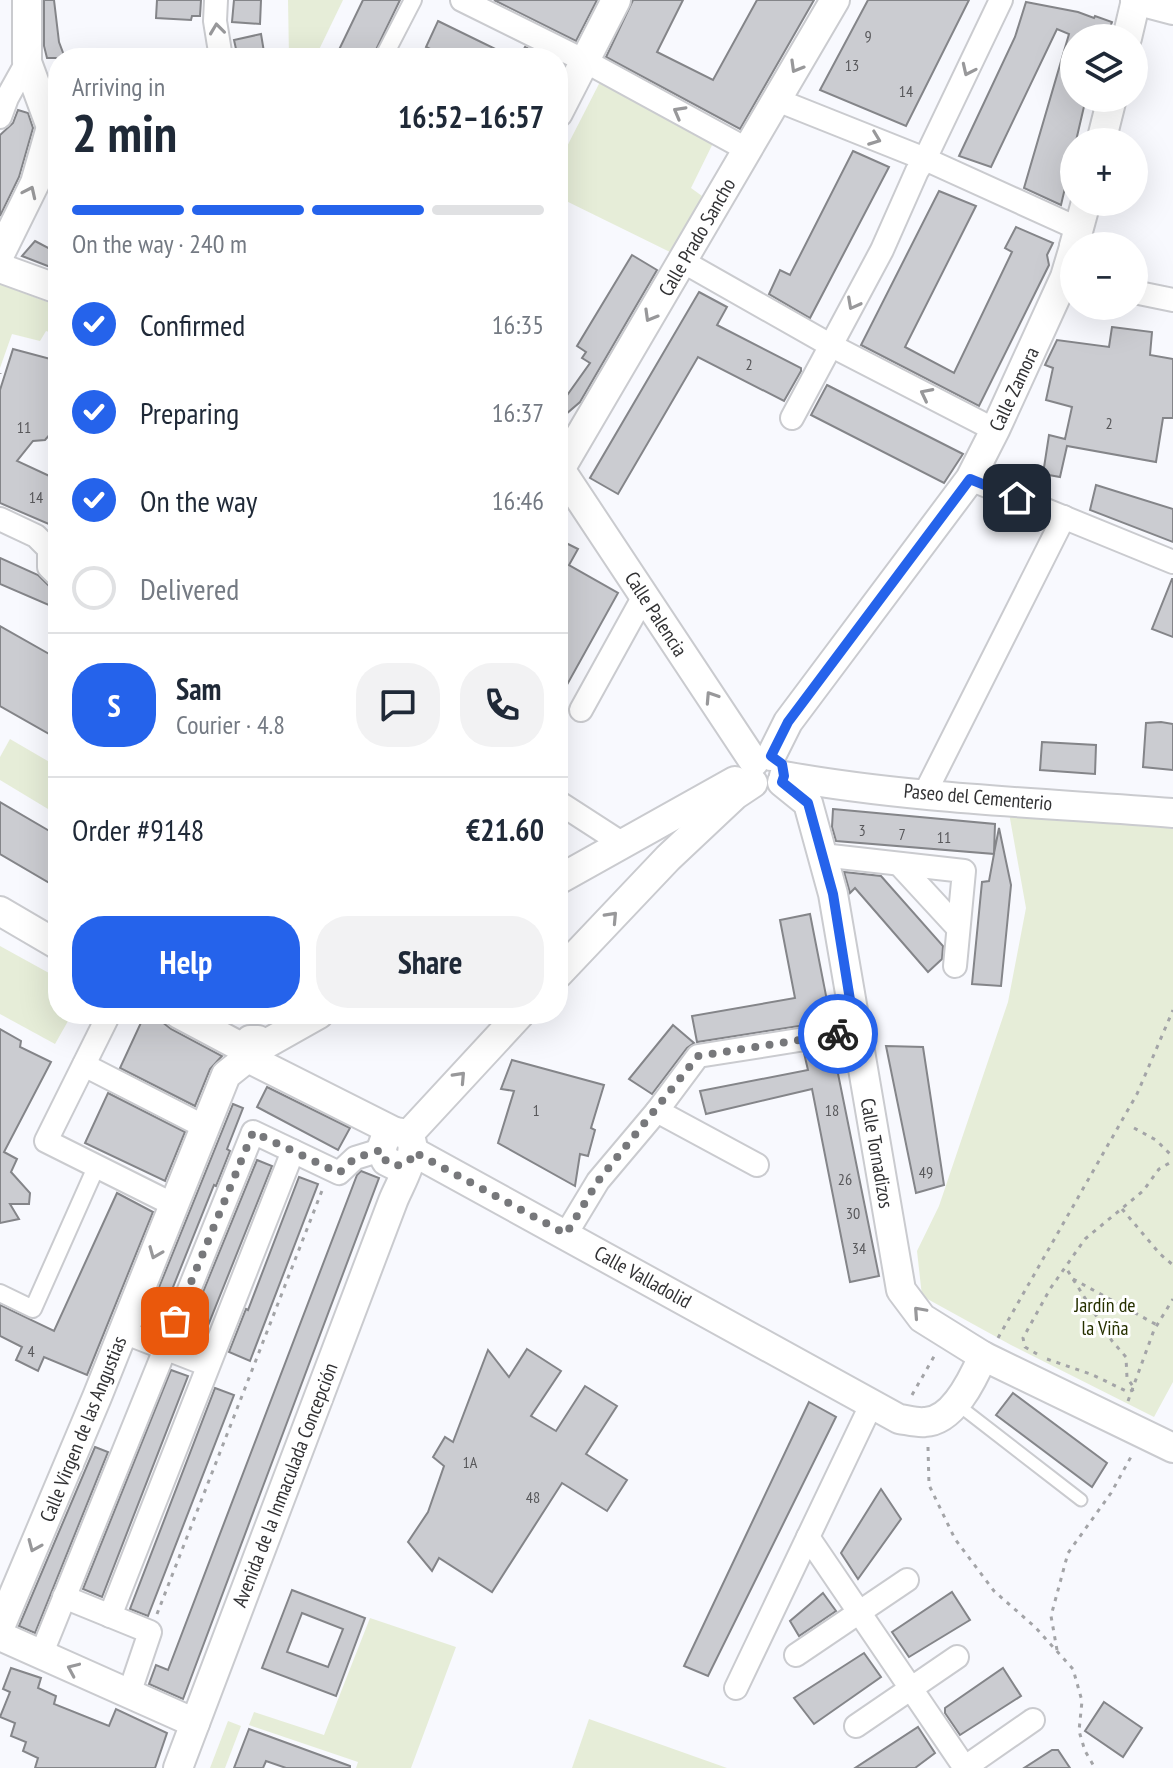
<!DOCTYPE html>
<meta charset="utf-8">
<style>
:root{--surface:#fff;--page:#f2f2f3;--text:#1f2937;--muted:#747a83;--line:#e0e1e3;--accent:#2563eb}
body{margin:0;font-family:"PT Sans Narrow",sans-serif;background:var(--page);color:var(--text);height:100vh;display:flex;flex-direction:column;font-size:30px;white-space:nowrap}
*{box-sizing:border-box;margin:0}
p{font-size:26px;color:var(--muted)}
.icon{flex:none;width:44px;height:44px;fill:none;stroke:currentColor;stroke-width:2;stroke-linecap:round;stroke-linejoin:round}
.map{position:relative;flex:1;overflow:hidden}
.side{position:absolute;left:48px;top:48px;width:520px;height:976px;display:flex;flex-direction:column;background:var(--surface);border-radius:32px;box-shadow:0 8px 32px #0002}
.side>*{flex:none}
.tools{position:absolute;left:1060px;top:24px;display:grid;gap:16px}
.tools a{display:grid;place-items:center;width:88px;height:88px;border-radius:50%;background:var(--surface);box-shadow:0 8px 32px #0002;font-size:40px}
.pin{position:absolute;display:grid;place-items:center;width:68px;height:68px;color:#fff;margin:-34px;border-radius:16px;box-shadow:0 4px 12px #0006}
.courier{position:absolute;display:grid;place-items:center;width:80px;height:80px;margin:-40px;border:6px solid #2563eb;border-radius:50%;background:#fff;color:#222;box-shadow:0 2px 10px #0007}
.head em{font-style:normal;font-weight:700}
.head div{display:flex;flex-direction:column-reverse}
.head{display:flex;align-items:center;justify-content:space-between;height:136px;padding:0 24px}
h1{font-size:52px;font-weight:700;line-height:60px}
.bar{display:grid;grid-template-columns:repeat(4,1fr);gap:12px 8px;align-content:center;height:96px;padding:0 24px}
.bar i{height:10px;border-radius:6px;background:var(--line)}
.bar .current{background:var(--accent)}
.bar p{grid-column:span 4}
.line{display:flex;align-items:center;gap:20px;padding:0 24px;border-top:2px solid var(--line)}
.line div{flex:1}
.round{display:grid;place-items:center;flex:none;width:84px;height:84px;border-radius:32px;background:var(--page)}
ol{padding:0 24px;list-style:none}
li{display:flex;align-items:center;gap:24px;height:88px}
li p{margin-inline-start:auto}
li .icon{padding:8px;border-radius:50%;background:var(--accent);color:#fff;stroke-width:4}
li:last-child{color:var(--muted)}
li i{width:44px;height:44px;border:4px solid var(--line);border-radius:50%}
.button{display:flex;gap:16px;margin-top:auto;padding:16px 24px}
.button a{flex:1;height:92px;border-radius:32px;background:var(--accent);color:#fff;font-size:32px;font-weight:700;line-height:92px;text-align:center}
.button a+a{background:var(--page);color:var(--text)}
.map>svg:first-child{display:block}
</style>
<div class="map">
<svg width="1173" height="1768" viewBox="0 0 1173 1768">
<rect width="100%" height="100%" fill="#f8f9fe"/>
<g fill="#e6edd8">
<path d="M288,0H343L315,58H289Z"/>
<path d="M603,76L718,133L691,188L702,196L674,254L558,197V164Z"/>
<path d="M0,284L58,306V335L46,331L40,341L12,334L0,368Z"/>
<path d="M10,739L58,767V815L0,780V757Z"/>
<path d="M1009,813L1117,820L1173,829V1382L1154,1417L1011,1345L922,1296L917,1251L939,1206L1008,1002L1026,908Z"/>
<path d="M0,946L58,978V1014H72L55,1044L0,1014Z"/>
<path d="M370,1618L456,1647L411,1768H356L358,1762L249,1725L254,1712L324,1735Z"/>
<path d="M589,1719L727,1768H572Z"/>
<path d="M228,1721L241,1726L225,1768H210Z"/>
</g>
<g fill="#cbccd1" stroke="#848589" stroke-width="2" fill-rule="evenodd">
<path d="M44,0H54L59,42L65,58H47L44,46Z"/>
<path d="M157,0H201L200,16H192L191,20L156,18Z"/>
<path d="M234,0H261L260,24L232,22Z"/>
<path d="M363,0H400L372,58H335Z"/>
<path d="M494,0H597L576,41Z"/>
<path d="M633,0H683L657,52L713,80L757,0H814L740,129L606,57Z"/>
<path d="M868,0H969L906,126L820,90Z"/>
<path d="M1026,2L1078,12L1094,18L1095,16L1112,22L1106,38H1074V98H1086L1061,205L1024,188L1069,34L1057,29L991,167L959,156L1015,37Z"/>
<path d="M438,21L514,58H449L426,47Z"/>
<path d="M261,34L265,58H238L234,40Z"/>
<path d="M525,47L547,58H519Z"/>
<path d="M18,110L28,113L33,128L19,177L0,216V135L13,123Z"/>
<path d="M853,151L889,167L810,318L769,294L780,270L790,275Z"/>
<path d="M939,191L976,206L905,347L954,373L1012,252L1005,248L1016,227L1053,243L1047,255L1049,265L979,406L861,345Z"/>
<path d="M35,241L58,253V270L22,256Z"/>
<path d="M632,255L657,270L580,402L558,421V408L590,363L582,358L586,352L577,346Z"/>
<path d="M699,292L727,307L717,325L801,368V371L784,401L698,357L618,494L590,478Z"/>
<path d="M1112,327L1152,332L1150,355L1173,359V418H1163L1156,462L1067,446L1060,477L1043,474L1049,435L1065,439L1072,407L1046,400L1053,368L1045,365L1057,340L1109,347Z"/>
<path d="M13,349L58,361V414L52,432L45,440L33,441L17,461L58,480V528L0,503V390Z"/>
<path d="M827,385L963,454L944,483L811,415Z"/>
<path d="M1096,485L1173,509V542L1090,510Z"/>
<path d="M558,539L578,549L569,565L618,593L558,701Z"/>
<path d="M0,558L38,575L49,586L58,590V609L0,584Z"/>
<path d="M1172,579H1173V637L1152,629Z"/>
<path d="M0,626L58,659V739L0,706Z"/>
<path d="M1161,722L1173,724V770L1143,767L1146,723Z"/>
<path d="M1042,742L1096,745L1095,774L1040,770Z"/>
<path d="M0,802L58,836V888L0,854Z"/>
<path d="M833,809L995,824L994,853L999,828L1011,885L1001,986L972,984L982,882L989,881L994,854L836,841L832,827Z"/>
<path d="M844,872L881,876L943,946L942,959L928,972L855,888L850,893Z"/>
<path d="M810,914L831,1021L697,1042L692,1016L795,998L780,920Z"/>
<path d="M145,1014H152L171,1029L222,1056L210,1069L195,1106L120,1068Z"/>
<path d="M673,1025L694,1043L687,1048L652,1094L629,1079Z"/>
<path d="M0,1029L21,1041L20,1047L51,1062L4,1152L17,1159L11,1172L30,1193L29,1204H10L19,1219L0,1223Z"/>
<path d="M886,1046L923,1047L944,1185L916,1193Z"/>
<path d="M833,1049L879,1276L850,1282L812,1089L706,1114L700,1091L808,1070L804,1053Z"/>
<path d="M512,1060L604,1085L591,1128L595,1130L588,1156L580,1154L575,1186L498,1143L514,1091L501,1089Z"/>
<path d="M267,1087L350,1128L338,1150L257,1107Z"/>
<path d="M108,1093L185,1132L165,1181L85,1143Z"/>
<path d="M233,1104L243,1108L227,1149L230,1151L216,1186L214,1185L157,1327L145,1322Z"/>
<path d="M257,1160L272,1166L201,1343L185,1336Z"/>
<path d="M361,1171L379,1178L183,1699L149,1684L156,1665L168,1670L357,1175Z"/>
<path d="M299,1177L318,1184L250,1361L229,1352L246,1309L248,1310Z"/>
<path d="M117,1193L153,1212L87,1375L44,1357L38,1371L16,1360L22,1347L0,1336V1305L54,1331Z"/>
<path d="M527,1349L561,1371L531,1416L556,1431L585,1386L617,1406L586,1454L627,1480L607,1511L562,1483L492,1592L439,1558L432,1571L408,1542L428,1512L444,1466L433,1457L445,1437L453,1442L488,1350L509,1377Z"/>
<path d="M171,1370L188,1376L102,1597L83,1589Z"/>
<path d="M215,1388L234,1395L148,1616L130,1609Z"/>
<path d="M1013,1393L1107,1463L1092,1487L996,1415Z"/>
<path d="M809,1402L836,1417L708,1676L684,1666Z"/>
<path d="M95,1447L108,1452L35,1633L19,1626Z"/>
<path d="M881,1489L901,1519L858,1579L841,1553Z"/>
<path d="M292,1590L365,1618L336,1696L262,1668ZM302,1613L343,1629L328,1667L287,1652Z"/>
<path d="M952,1592L970,1620L909,1657L892,1632Z"/>
<path d="M823,1593L836,1611L799,1636L790,1621Z"/>
<path d="M864,1653L881,1677L814,1724L794,1698Z"/>
<path d="M11,1668L41,1678L38,1688L56,1696L54,1704L109,1726L116,1709L167,1733L155,1768H35L38,1758L23,1751L26,1742L11,1736L15,1723L0,1717L10,1692L3,1689Z"/>
<path d="M1003,1668L1021,1696L960,1735L945,1713V1708Z"/>
<path d="M1104,1702L1142,1728L1123,1757L1085,1731Z"/>
<path d="M918,1727L935,1753L915,1768H855Z"/>
<path d="M249,1729L350,1766V1768H286L266,1761L263,1768H234Z"/>
<path d="M1052,1750H1058L1070,1768H1024Z"/>
</g>
<g fill="none" stroke-linecap="round" stroke-linejoin="round">
<g stroke="#cacbcf" stroke-width="15">
<path id="service" d="M957,1404L1081,1500"/>
</g>
<g stroke="#cacbcf" stroke-width="20">
<g id="pedestrian">
<path d="M383,58L413,0"/>
<path d="M0,1293L33,1309L97,1165"/>
</g>
</g>
<g stroke="#cacbcf" stroke-width="26">
<g id="minor">
<path d="M216,0L215,21L221,58"/>
<path d="M462,0L585,61L748,150"/>
<path d="M777,100L925,159L1079,229"/>
<path d="M0,117L7,98L27,62"/>
<path d="M682,261L830,345L995,430"/>
<path d="M1134,292L1173,300"/>
<path d="M792,418L882,250L917,171L925,159L1001,0"/>
<path d="M970,479L1173,562"/>
<path d="M0,519L36,536L49,549V567L58,576"/>
<path d="M581,710L644,596"/>
<path d="M925,793L1064,517"/>
<path d="M558,802L623,844"/>
<path d="M822,855L964,871L955,966"/>
<path d="M899,864L958,928"/>
<path d="M109,1014L46,1141L174,1205"/>
<path d="M84,1065L205,1127"/>
<path d="M657,1111L757,1165"/>
<path d="M566,1234L598,1181L657,1111L698,1056L855,1031"/>
<path d="M123,1332L208,1365"/>
<path d="M808,1537L965,1768"/>
<path d="M64,1597L150,1632L129,1694"/>
<path d="M110,1616L293,1151"/>
<path d="M41,1655L253,1132L339,1173L355,1158L381,1150"/>
<path d="M796,1655L907,1580"/>
<path d="M736,1688L872,1403"/>
<path d="M856,1726L957,1657"/>
<path d="M964,1768L1033,1720"/>
</g>
</g>
<g stroke="#cacbcf" stroke-width="32">
<g id="tertiary">
<path d="M27,0V62L51,127"/>
<path d="M1135,0L1173,10"/>
<path d="M1127,38L1136,0"/>
<path d="M558,113L616,0"/>
<path d="M1101,142L1112,98"/>
<path d="M1074,246L1086,202"/>
<path d="M0,254L35,183L51,127"/>
<path d="M0,268L58,289"/>
<path d="M558,466L754,762"/>
<path d="M558,473L835,0"/>
<path d="M771,756L788,722L970,479L995,430L1065,277L1074,247"/>
<path d="M784,776C912,799 1044,803 1173,813"/>
<path d="M782,782L808,803L833,894L901,1290L922,1318L983,1356L1173,1448"/>
<path d="M558,880L735,781"/>
<path d="M0,911L58,945"/>
<path d="M558,974L668,858L735,795L753,783"/>
<path d="M179,1014L243,1048"/>
<path d="M264,1045L258,1040H250L243,1048L244,1056L395,1132"/>
<path d="M264,1045L319,1014"/>
<path d="M408,1135L520,1014"/>
<path d="M414,1152L899,1419C907,1420 917,1423 925,1422C953,1421 973,1379 983,1356"/>
<path d="M0,1627L97,1397L226,1075L246,1059"/>
<path d="M0,1636L195,1723"/>
<path d="M178,1768L393,1201C400,1182 432,1134 395,1132L386,1136L381,1150L386,1161L396,1166L409,1162"/>
</g>
</g>
<g stroke="#a3a4a7" stroke-width="3" stroke-dasharray="4 6" stroke-linecap="butt">
<path d="M0,373V374"/>
<path d="M1134,1128L1156,1140L1173,1157"/>
<path d="M1122,1209L1160,1254L1173,1265"/>
<path d="M1073,1279L1157,1325"/>
<path d="M998,1338L1137,1094L1173,1010"/>
<path d="M1037,1354L1025,1347L1023,1338L1050,1289L1085,1239L1143,1191L1159,1169L1173,1161"/>
<path d="M1047,1359L1093,1375L1128,1392L1135,1389L1127,1378L1126,1357L1112,1341L1066,1268"/>
<path d="M912,1395L936,1353"/>
<path d="M1128,1401L1154,1330L1173,1299"/>
<path d="M928,1447L929,1485L955,1539L994,1591L1035,1627L1073,1669L1082,1701L1079,1731L1085,1751L1095,1768"/>
<path d="M157,1614L323,1188"/>
<path d="M1057,1650L1051,1616L1068,1553L1111,1493L1132,1455"/>
</g>
<use href="#service" stroke="#fff" stroke-width="11"/>
<use href="#pedestrian" stroke="#fff" stroke-width="16"/>
<use href="#minor" stroke="#fff" stroke-width="22"/>
<use href="#tertiary" stroke="#fff" stroke-width="28"/>
</g>
<defs><path id="oneway-chevron" d="M-2-3.5L2.5 0L-2 3.5" fill="none" stroke-width="1.6" stroke-linecap="round" stroke-linejoin="round" transform="scale(2)"/></defs>
<g stroke="#98989a">
<use href="#oneway-chevron" transform="translate(217 29) rotate(-97)"/>
<use href="#oneway-chevron" transform="translate(796 67) rotate(120)"/>
<use href="#oneway-chevron" transform="translate(968 70) rotate(115)"/>
<use href="#oneway-chevron" transform="translate(679 112) rotate(-151)"/>
<use href="#oneway-chevron" transform="translate(875 139) rotate(21)"/>
<use href="#oneway-chevron" transform="translate(30 192) rotate(-65)"/>
<use href="#oneway-chevron" transform="translate(853 304) rotate(118)"/>
<use href="#oneway-chevron" transform="translate(650 316) rotate(120)"/>
<use href="#oneway-chevron" transform="translate(926 394) rotate(-153)"/>
<use href="#oneway-chevron" transform="translate(711 697) rotate(-123)"/>
<use href="#oneway-chevron" transform="translate(612 917) rotate(-47)"/>
<use href="#oneway-chevron" transform="translate(460 1077) rotate(-47)"/>
<use href="#oneway-chevron" transform="translate(155 1253) rotate(112)"/>
<use href="#oneway-chevron" transform="translate(919 1312) rotate(-132)"/>
<use href="#oneway-chevron" transform="translate(34 1546) rotate(113)"/>
<use href="#oneway-chevron" transform="translate(73 1669) rotate(-156)"/>
</g>
<g fill="none" stroke-linecap="round" stroke-linejoin="round">
<path stroke="#77787b" stroke-width="8" stroke-dasharray="0 14.4" d="M175,1321L253,1132L339,1173L355,1158L381,1150L386,1161L396,1166L409,1162L414,1152L566,1234L598,1181L698,1056L838,1034"/>
<path stroke="#2563eb" stroke-width="10" d="M838,1034L855,1031L833,894L808,803L782,782L784,776L782,764L771,756L788,722L970,479L1017,498"/>
</g>
<g text-anchor="middle" stroke-width="6" stroke-linejoin="round" paint-order="stroke">
<g font-size="16" fill="#58585b">
<text x="868" y="42">9</text>
<text x="852" y="71">13</text>
<text x="906" y="97">14</text>
<text x="749" y="370">2</text>
<text x="1109" y="429">2</text>
<text x="24" y="433">11</text>
<text x="36" y="503">14</text>
<text x="862" y="836">3</text>
<text x="902" y="840">7</text>
<text x="944" y="843">11</text>
<text x="536" y="1116">1</text>
<text x="832" y="1116">18</text>
<text x="926" y="1178">49</text>
<text x="845" y="1185">26</text>
<text x="853" y="1219">30</text>
<text x="859" y="1254">34</text>
<text x="31" y="1357">4</text>
<text x="470" y="1468">1A</text>
<text x="533" y="1503">48</text>
</g>
<g font-size="20" fill="#323234" stroke="#fff">
<text transform="translate(697 237) rotate(-60)" y="7">Calle Prado Sancho</text>
<text transform="translate(1014 389) rotate(-65)" y="7">Calle Zamora</text>
<text transform="translate(656 614) rotate(57)" y="7">Calle Palencia</text>
<text transform="translate(978 797) rotate(5)" y="7">Paseo del Cementerio</text>
<text transform="translate(877 1153) rotate(80)" y="7">Calle Tornadizos</text>
<text transform="translate(643 1277) rotate(29)" y="7">Calle Valladolid</text>
<text transform="translate(83 1429) rotate(-68)" y="7">Calle Virgen de las Angustias</text>
<text transform="translate(285 1485) rotate(-69)" y="7">Avenida de la Inmaculada Concepción</text>
</g>
<g font-size="20" fill="#273100" stroke="#fff">
<text x="1105" y="1312">Jardín de<tspan x="1105" dy="23">la Viña</tspan></text>
</g>
</g>
</svg>
<div class="tools">
<a><svg class="icon" aria-label="layers" viewBox="0 0 24 24"><path d="M12 4l9 5-9 5-9-5zM3 14l9 5 9-5"/></svg></a>
<a>+</a>
<a>−</a>
</div>
<div class="pin" style="left:175px;top:1321px;background:#ea580c"><svg class="icon" aria-label="bag" viewBox="0 0 24 24"><path d="M5 8h14l-1 12H6zM9 8a3 3 0 0 1 6 0"/></svg></div>
<div class="pin" style="left:1017px;top:498px;background:#1f2937"><svg class="icon" aria-label="home" viewBox="0 0 24 24"><path d="M3 11l9-7 9 7M6 9v11h12V9"/></svg></div>
<div class="courier" style="left:838px;top:1034px"><svg class="icon" aria-label="bike" viewBox="0 0 24 24"><circle cx="6" cy="16" r="4"/><circle cx="18" cy="16" r="4"/><path d="M6 16l4-8h5l3 8M10 8l3 8H6M13 5h3"/></svg></div>
<section class="side">
<div class="head"><div><h1>2 min</h1><p>Arriving in</p></div><em>16:52–16:57</em></div>
<div class="bar"><i class="current"></i><i class="current"></i><i class="current"></i><i></i><p>On the way · 240 m</p></div>
<ol>
<li><svg class="icon" aria-label="check" viewBox="0 0 24 24"><path d="M5 12l5 5 9-10"/></svg>Confirmed<p>16:35</p></li>
<li><svg class="icon" aria-label="check" viewBox="0 0 24 24"><path d="M5 12l5 5 9-10"/></svg>Preparing<p>16:37</p></li>
<li><svg class="icon" aria-label="check" viewBox="0 0 24 24"><path d="M5 12l5 5 9-10"/></svg>On the way<p>16:46</p></li>
<li><i></i>Delivered</li>
</ol>
<div class="line" style="height:144px"><b class="round" style="background:var(--accent);color:#fff">S</b><div><b>Sam</b><p>Courier · 4.8</p></div><a class="round"><svg class="icon" aria-label="chat" viewBox="0 0 24 24"><path d="M4 5h16v11H9l-5 4z"/></svg></a><a class="round"><svg class="icon" aria-label="phone" viewBox="0 0 24 24"><path d="M5 4h4l2 5-3 2q2 4 5 5l2-3 5 2v4C11 20 4 13 5 4z"/></svg></a></div>
<div class="line" style="height:104px"><div>Order #9148</div><b>€21.60</b></div>
<div class="button"><a>Help</a><a>Share</a></div>
</section>
</div>
